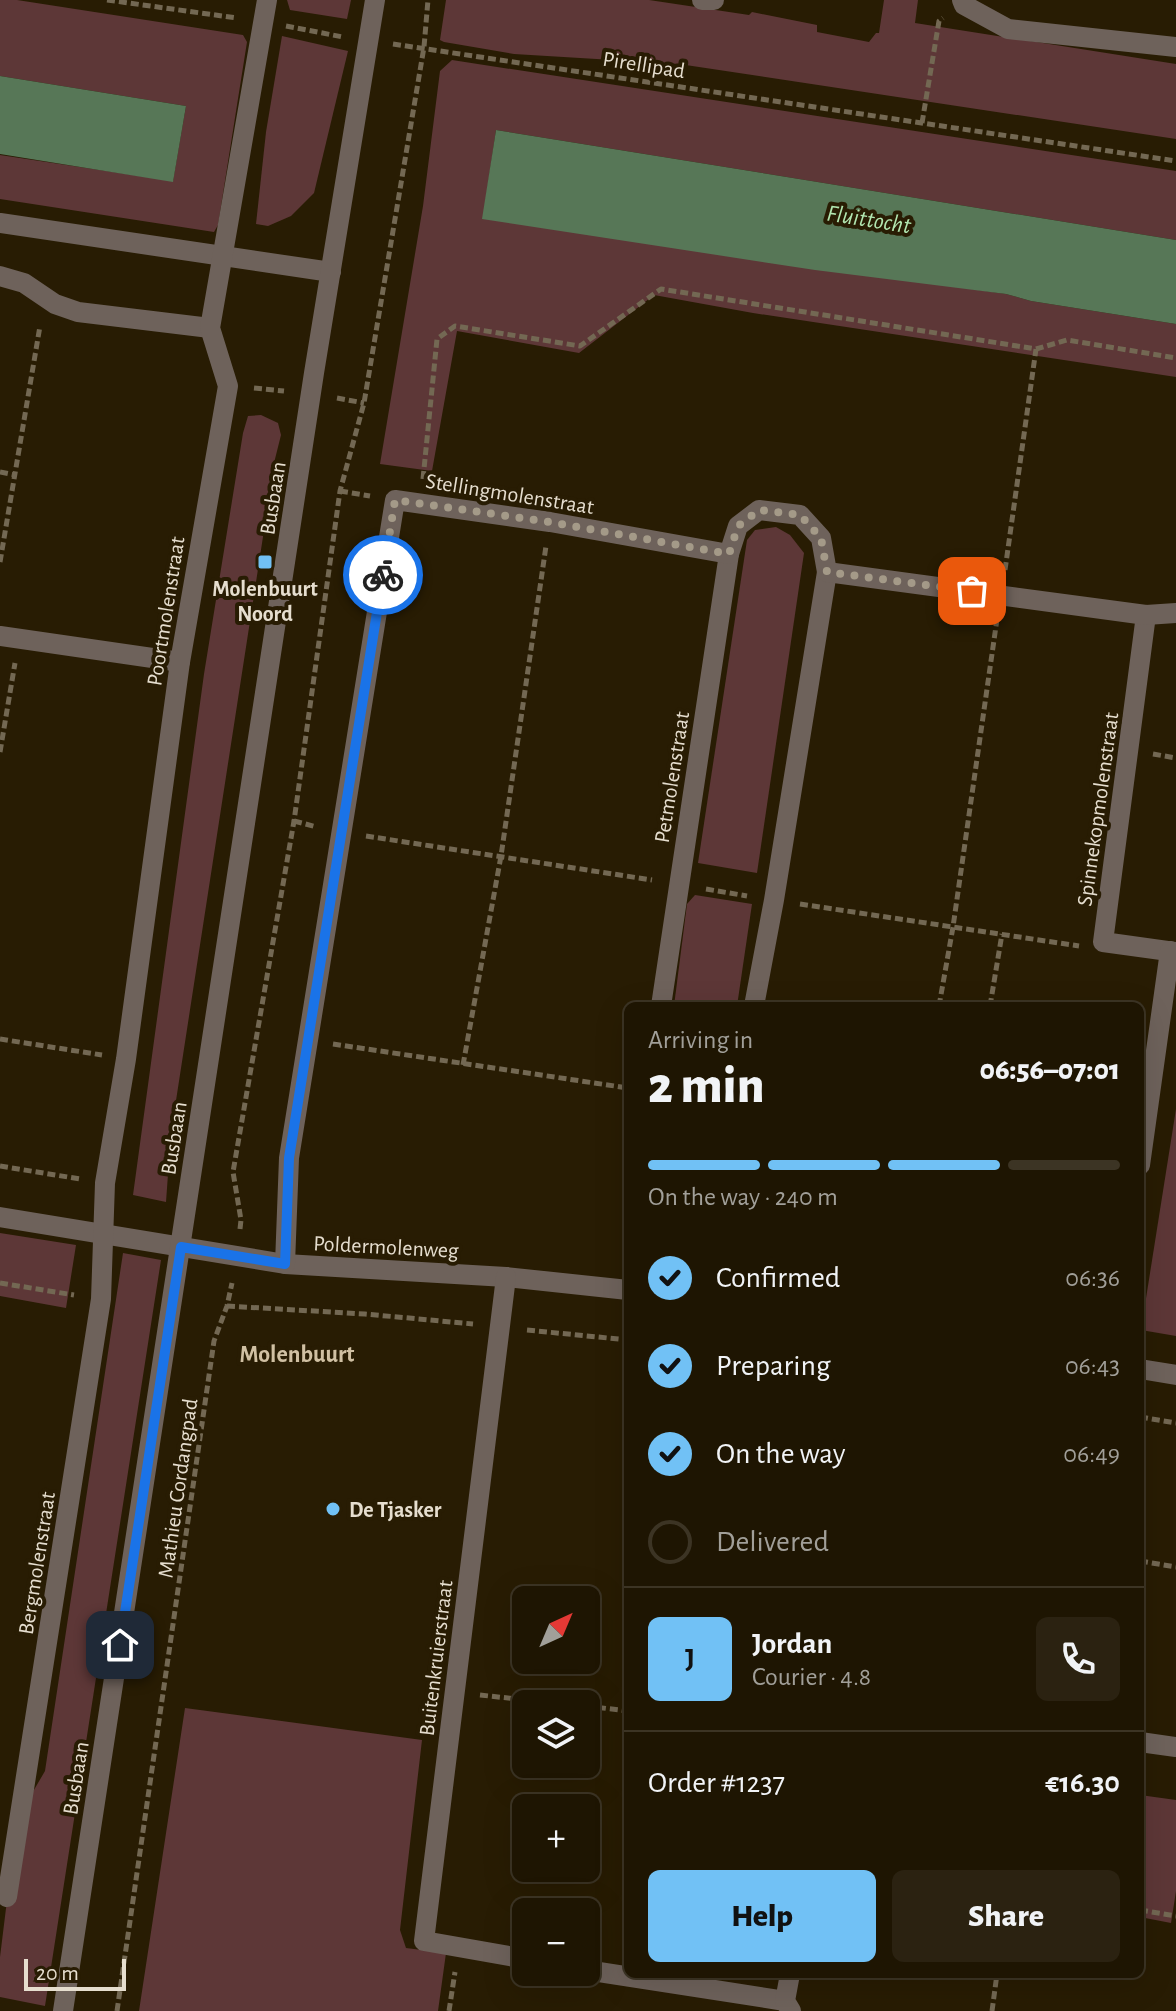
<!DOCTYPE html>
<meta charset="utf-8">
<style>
:root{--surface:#1e1502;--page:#2b2211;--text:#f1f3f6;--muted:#a19f99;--line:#3c3424;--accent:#71c1f5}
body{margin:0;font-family:"Alegreya Sans",sans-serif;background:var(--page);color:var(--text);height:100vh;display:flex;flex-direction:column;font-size:30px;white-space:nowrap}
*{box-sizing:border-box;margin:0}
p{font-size:26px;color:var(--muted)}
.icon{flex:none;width:44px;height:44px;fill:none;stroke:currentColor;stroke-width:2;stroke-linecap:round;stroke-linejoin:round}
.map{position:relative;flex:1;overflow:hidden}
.sheet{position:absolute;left:624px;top:1002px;width:520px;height:976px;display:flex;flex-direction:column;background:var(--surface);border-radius:12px;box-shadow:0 8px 32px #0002,0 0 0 2px var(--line)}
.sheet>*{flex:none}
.needle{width:52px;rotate:44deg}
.controls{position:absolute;left:512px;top:1586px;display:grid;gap:16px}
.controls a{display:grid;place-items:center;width:88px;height:88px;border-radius:12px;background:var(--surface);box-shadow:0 8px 32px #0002,0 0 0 2px var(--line);font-size:40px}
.scale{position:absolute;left:24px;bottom:20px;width:102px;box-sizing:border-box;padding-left:8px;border:4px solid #e6decf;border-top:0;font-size:22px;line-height:28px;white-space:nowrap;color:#e6decf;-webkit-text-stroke:6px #281c03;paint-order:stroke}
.pin{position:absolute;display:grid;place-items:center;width:68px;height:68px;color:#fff;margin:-34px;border-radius:16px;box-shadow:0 4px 12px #0006}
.courier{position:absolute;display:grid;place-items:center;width:80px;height:80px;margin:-40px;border:6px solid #1a73e8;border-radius:50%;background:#fff;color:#222;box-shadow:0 2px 10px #0007}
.head em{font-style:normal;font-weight:800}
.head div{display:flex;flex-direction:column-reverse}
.head{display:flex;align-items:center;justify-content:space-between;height:136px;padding:0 24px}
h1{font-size:52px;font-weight:800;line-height:60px}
.bar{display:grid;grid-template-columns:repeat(4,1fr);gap:12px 8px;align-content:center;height:96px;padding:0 24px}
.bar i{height:10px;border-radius:6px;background:var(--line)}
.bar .active{background:var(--accent)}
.bar p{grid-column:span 4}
.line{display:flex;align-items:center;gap:20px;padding:0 24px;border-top:2px solid var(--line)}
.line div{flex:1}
.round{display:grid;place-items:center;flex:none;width:84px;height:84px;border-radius:12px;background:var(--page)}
ol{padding:0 24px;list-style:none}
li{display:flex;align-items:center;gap:24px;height:88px}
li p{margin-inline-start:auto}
li .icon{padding:8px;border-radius:50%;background:var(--accent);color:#111;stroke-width:4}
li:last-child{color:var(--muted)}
li i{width:44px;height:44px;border:4px solid var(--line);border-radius:50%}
.cta{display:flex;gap:16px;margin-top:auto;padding:16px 24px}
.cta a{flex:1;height:92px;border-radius:12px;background:var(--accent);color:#111;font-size:32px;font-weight:800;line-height:92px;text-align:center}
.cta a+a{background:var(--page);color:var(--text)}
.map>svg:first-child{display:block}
</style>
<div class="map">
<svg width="1176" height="2011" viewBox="0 0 1176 2011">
<rect width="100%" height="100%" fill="#281c03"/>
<g fill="#5d3737">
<path d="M0,0H17L243,35L247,42L218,225L214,232L0,199V155L173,181L186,106L0,76Z"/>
<path d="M287,0H351L347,19L290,10Z"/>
<path d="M446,0H649L749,15L752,12L817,25V32L869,42L876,33H879L884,0H918L915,23L1176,64V139L679,64L514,54L444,42L440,40Z"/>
<path d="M282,36L348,51L314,193L291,216L268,226L256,224L266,132Z"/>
<path d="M452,60L1176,171V240L496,130L483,218L1006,294L1031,301L1176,324V377L753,313L654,295L579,353L457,331L432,471L380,464L423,206L440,71Z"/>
<path d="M261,415L278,423L281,435L275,459L171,1133L166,1202L133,1195L204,674L243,433L248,416Z"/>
<path d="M776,527L790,535L804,553L757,873L698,863L747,540L755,530Z"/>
<path d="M695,895L752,904L737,1006H674L687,904Z"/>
<path d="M1176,1109V1336L1141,1330Z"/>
<path d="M0,1233L76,1245L66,1308L0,1296Z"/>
<path d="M123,1253L161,1260L45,2006L0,1997V1957L17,1819L45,1771Z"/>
<path d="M185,1708L422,1740L400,1930L406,1948L446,1953L438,2011H139Z"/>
<path d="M1140,1795L1176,1800V1891L1171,1923L1140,1917Z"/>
</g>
<g fill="#577757">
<path d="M0,76L186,106L173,182L0,154Z"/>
<path d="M496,130L1176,240V324L1031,301L1006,294L815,270L482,219Z"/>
</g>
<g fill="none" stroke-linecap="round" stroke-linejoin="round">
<g stroke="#736853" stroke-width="5" stroke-dasharray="8 4" stroke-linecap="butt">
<path d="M107,0L237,18"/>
<path d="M286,26L343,37"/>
<path d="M393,44L1176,161"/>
<path d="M922,123L939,21L943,18"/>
<path d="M254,388L284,391"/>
<path d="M337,398L364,403"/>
<path d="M0,472L15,475"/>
<path d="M423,479L437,339L455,326L580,346L661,289L1036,349L1067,340L1176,358"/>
<path d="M340,491L370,496"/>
<path d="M0,562L40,326"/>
<path d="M1005,570L1036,349"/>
<path d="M0,752L15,663"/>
<path d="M1153,754L1176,758"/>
<path d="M294,821L317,827"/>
<path d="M366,836L652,880"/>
<path d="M706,889L747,896"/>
<path d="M800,904L1079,946"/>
<path d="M939,1006L953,927L997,619"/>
<path d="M990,1006L1002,934"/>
<path d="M0,1039L102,1055"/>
<path d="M333,1044L628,1088"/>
<path d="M463,1065L501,856L546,546"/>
<path d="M0,1166L80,1179"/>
<path d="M240,1229L241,1220L233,1172L294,821L340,491L364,403L424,47L428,0"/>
<path d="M0,1283L74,1295"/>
<path d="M227,1306L365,1314L473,1324"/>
<path d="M527,1330L628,1340"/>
<path d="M1140,1417L1176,1423"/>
<path d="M1140,1561L1176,1567"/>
<path d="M480,1695L563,1704"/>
<path d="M586,1706L628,1711"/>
<path d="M1140,1910L1176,1916"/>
<path d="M117,2011L214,1341L227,1306L232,1283"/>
<path d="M449,2011L455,1972"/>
<path d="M992,2011L997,1974"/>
</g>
<g stroke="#6e625b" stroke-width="20">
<path d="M702,0H714"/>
<path d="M962,0L964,5L1008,29L1176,47"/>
<path d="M0,223L331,272"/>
<path d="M0,276L24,283L55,304L78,312L210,328"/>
<path d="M1146,615L1103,942L1176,952"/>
<path d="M0,636L180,662"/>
<path d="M661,1006L729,554"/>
<path d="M754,1006L774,900L827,572"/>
<path d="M1140,1165L1170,951"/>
<path d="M0,1217L285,1264L506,1277L628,1290"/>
<path d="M285,1264L289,1158L395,500L550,522L729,554L738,526L759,510L800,515L821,538L827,572L1146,615L1176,613"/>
<path d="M506,1277L424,1941L526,1959"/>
<path d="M1140,1369L1176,1375"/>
<path d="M1140,1742L1176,1747"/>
<path d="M7,1897L101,1299L105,1183L126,1059L180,662L228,386L210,328L267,0"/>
<path d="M586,1970L785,2001"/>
<path d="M790,1974L785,2001L791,2011"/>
<path d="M63,2011L314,373L375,0"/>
</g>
</g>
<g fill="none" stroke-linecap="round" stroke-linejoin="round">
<path stroke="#a49a88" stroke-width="8" stroke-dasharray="0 14.4" d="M383,575L395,500L550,522L729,554L738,526L759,510L800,515L821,538L827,572L972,591"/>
<path stroke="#1a73e8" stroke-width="10" d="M120,1645L181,1247L285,1264L289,1158L383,575"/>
</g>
<g fill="#71c1f5" stroke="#281c03" stroke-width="3">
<rect x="257" y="554" width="16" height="16" rx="4"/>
<circle cx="333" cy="1509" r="8"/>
</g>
<g text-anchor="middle" stroke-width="8" stroke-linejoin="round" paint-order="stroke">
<g font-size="22" fill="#e6decf" stroke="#281c03">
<text transform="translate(644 64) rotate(9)" y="8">Pirellipad</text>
<text transform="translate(510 493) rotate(9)" y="8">Stellingmolenstraat</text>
<text transform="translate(272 498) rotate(-81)" y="8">Busbaan</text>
<text transform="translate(165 611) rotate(-81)" y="8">Poortmolenstraat</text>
<text transform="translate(671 777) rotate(-81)" y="8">Petmolenstraat</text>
<text transform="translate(1097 809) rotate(-82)" y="8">Spinnekopmolenstraat</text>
<text transform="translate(173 1138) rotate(-81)" y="8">Busbaan</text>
<text transform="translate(386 1246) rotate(3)" y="8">Poldermolenweg</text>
<text transform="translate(177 1488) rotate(-82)" y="8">Mathieu Cordangpad</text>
<text transform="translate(36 1563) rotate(-81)" y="8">Bergmolenstraat</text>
<text transform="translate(435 1658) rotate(-83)" y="8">Buitenkruierstraat</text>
<text transform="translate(75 1778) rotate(-81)" y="8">Busbaan</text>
</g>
<g font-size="22" font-weight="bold" fill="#e6decf" stroke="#281c03">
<text x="265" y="596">Molenbuurt<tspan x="265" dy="25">Noord</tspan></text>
<text x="349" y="1517" text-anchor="start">De Tjasker</text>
</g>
<g font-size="24" font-style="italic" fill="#b2e7b1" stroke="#281c03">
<text transform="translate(869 219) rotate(9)" y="8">Fluittocht</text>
</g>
<g font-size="24" font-weight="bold" fill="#d0c0a3" stroke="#281c03">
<text x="297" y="1362">Molenbuurt</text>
</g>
</g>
</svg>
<div class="controls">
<a><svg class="needle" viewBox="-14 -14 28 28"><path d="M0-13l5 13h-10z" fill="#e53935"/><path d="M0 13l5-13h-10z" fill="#a19f99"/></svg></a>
<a><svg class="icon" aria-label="layers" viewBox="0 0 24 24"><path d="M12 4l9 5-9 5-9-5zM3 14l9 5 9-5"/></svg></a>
<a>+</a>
<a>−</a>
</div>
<div class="scale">20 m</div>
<div class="pin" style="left:972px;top:591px;background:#ea580c"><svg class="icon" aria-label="bag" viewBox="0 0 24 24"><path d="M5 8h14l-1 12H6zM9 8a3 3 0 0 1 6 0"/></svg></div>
<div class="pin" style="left:120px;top:1645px;background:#1f2937"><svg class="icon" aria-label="home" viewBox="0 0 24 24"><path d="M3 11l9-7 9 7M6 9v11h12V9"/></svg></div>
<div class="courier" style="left:383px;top:575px"><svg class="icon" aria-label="bike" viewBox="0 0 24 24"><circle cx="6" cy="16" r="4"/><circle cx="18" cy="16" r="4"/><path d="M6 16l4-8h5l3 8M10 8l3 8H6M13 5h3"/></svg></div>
<section class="sheet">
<div class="head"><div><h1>2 min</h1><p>Arriving in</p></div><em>06:56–07:01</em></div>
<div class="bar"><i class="active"></i><i class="active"></i><i class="active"></i><i></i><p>On the way · 240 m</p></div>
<ol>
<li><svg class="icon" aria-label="check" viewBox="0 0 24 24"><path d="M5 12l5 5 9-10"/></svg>Confirmed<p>06:36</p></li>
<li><svg class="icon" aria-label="check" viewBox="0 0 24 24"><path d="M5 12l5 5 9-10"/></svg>Preparing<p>06:43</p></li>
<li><svg class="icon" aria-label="check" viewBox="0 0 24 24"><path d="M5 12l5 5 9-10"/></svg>On the way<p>06:49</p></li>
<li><i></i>Delivered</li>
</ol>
<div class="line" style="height:144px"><b class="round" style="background:var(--accent);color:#111">J</b><div><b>Jordan</b><p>Courier · 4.8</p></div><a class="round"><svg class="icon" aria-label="phone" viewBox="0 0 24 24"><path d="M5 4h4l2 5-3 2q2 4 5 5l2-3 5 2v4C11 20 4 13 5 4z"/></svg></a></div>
<div class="line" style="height:104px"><div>Order #1237</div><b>€16.30</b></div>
<div class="cta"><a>Help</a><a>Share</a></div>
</section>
</div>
